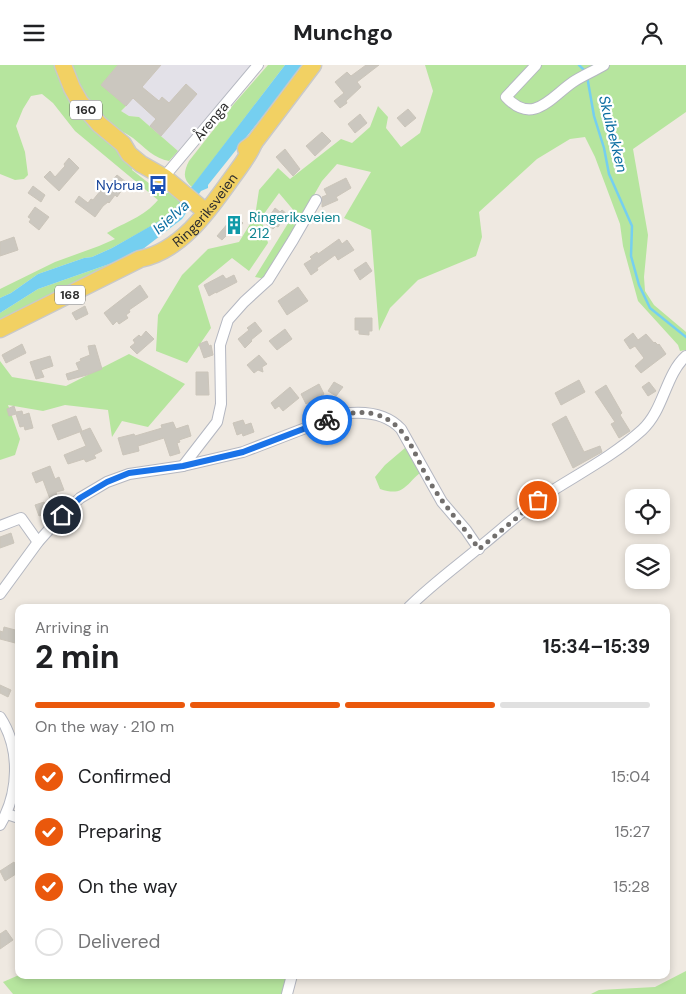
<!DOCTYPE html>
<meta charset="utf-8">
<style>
:root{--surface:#fff;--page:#f2f2f2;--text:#202124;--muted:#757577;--line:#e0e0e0;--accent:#ea580c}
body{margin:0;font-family:"DM Sans",sans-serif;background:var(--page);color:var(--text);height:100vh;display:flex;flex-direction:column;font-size:19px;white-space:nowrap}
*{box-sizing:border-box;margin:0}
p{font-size:16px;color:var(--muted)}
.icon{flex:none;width:28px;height:28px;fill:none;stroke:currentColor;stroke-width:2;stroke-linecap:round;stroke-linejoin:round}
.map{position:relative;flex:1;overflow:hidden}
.panel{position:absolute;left:15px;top:539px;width:655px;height:375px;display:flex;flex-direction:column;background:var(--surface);border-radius:10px;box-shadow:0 2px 8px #0003}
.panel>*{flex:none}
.controls{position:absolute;left:625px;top:424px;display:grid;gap:10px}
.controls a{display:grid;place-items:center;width:45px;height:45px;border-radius:10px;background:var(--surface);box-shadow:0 2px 8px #0003;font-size:25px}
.pin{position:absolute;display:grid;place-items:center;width:42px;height:42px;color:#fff;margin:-21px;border:2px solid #fff;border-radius:50%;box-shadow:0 1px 5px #0007}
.courier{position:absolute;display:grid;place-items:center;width:50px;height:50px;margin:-25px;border:4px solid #1a73e8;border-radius:50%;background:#fff;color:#222;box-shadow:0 1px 6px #0007}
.overview em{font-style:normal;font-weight:700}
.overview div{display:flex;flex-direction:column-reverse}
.overview{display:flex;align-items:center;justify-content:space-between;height:85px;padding:0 20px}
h1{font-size:32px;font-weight:700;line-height:38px}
.bar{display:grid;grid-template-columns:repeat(4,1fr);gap:8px 5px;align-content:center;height:60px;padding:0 20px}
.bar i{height:6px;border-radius:4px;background:var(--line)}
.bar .selected{background:var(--accent)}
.bar p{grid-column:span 4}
ol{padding:0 20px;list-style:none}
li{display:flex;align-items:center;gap:15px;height:55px}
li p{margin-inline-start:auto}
li .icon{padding:5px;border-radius:50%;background:var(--accent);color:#fff;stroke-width:4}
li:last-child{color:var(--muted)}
li i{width:28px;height:28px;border:2px solid var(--line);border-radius:50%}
header{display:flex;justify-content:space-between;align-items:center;height:65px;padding:0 20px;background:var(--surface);font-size:22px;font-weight:700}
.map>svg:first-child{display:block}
</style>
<header><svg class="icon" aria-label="menu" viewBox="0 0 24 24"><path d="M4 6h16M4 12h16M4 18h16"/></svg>Munchgo<svg class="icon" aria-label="person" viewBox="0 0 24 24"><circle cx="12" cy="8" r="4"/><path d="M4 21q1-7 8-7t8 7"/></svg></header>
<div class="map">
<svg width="686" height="929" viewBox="0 0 686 929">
<rect width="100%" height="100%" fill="#efe9e1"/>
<path fill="#e3e1e8" d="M118,0H251L178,86L139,52L129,51L121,46L126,42L101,20Z"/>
<g fill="#b6e59e">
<path d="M0,0H56L135,98L132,105L164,130L169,127L175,130L182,136L171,150L112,183L92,192L84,193L38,209L11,228L0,233V224L55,197L99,181L115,174L107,168C125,157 144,152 158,135L75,66L53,38L42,29L31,31L23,44L16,61L25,87L28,110L24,114L15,115L0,109Z"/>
<path d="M71,0H118L101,20L126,41L121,46L129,51L139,52L178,86L169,96C155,94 144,82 133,73C126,68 117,64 110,58C92,45 77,21 71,0Z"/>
<path d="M268,0H285L192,122C182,114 184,106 189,96L233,40Z"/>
<path d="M425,0H686V47L633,84L648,170L644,212L645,226L654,240L686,267V285L680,286L678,280L638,236L623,181L620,159L595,92L585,72L570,74L537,94L479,147L482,172L476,191L418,215L390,243L379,266L371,165L344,153L371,107L337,99L322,116L266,214L255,212L295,147L279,128L261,153L268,178L249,206L232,193L198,221L211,263L187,298L156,286L158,250L182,210L208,184L239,177L255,151L259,125L278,103L290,114L341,74L352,78L370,62L378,41L388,52L386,63L401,82L420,68L433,26Z"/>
<path d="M143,184L122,197L51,232L49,230L41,238L0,258V248L38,224L115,197L133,187Z"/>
<path d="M129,289L185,319L148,362L122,356L112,372L108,345L65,340L43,346L8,340L20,374L15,390L0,395V296L12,312L66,321Z"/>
<path d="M405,383L421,407C405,420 404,432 380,424L375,412L385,400Z"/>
<path d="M686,906V929H591L599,925L655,922Z"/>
<path d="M19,910H299L290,929H13L3,917Z"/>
</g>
<path fill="#75cff0" d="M285,0H304L208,120V123L201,126L182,154L143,184L133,187L115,197L38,224L0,248V233L11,228L38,209L84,193L92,192L112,183L170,150Z"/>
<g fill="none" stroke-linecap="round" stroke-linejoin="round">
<g stroke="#75cff0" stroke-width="2.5">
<path d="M579,0L585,6"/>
<path d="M587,11L594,51L604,83L609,109L632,161L631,191L639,220L650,243L686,272"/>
</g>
</g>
<g fill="#cbc7bf" stroke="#cbc5ba">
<path d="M118,0H161L142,22L159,36L162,32L169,38L186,19L197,29L161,71L150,61L156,54L133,33L126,41L101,20Z"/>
<path d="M366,0H379L357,17L361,22L346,36L347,38L340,43L334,36L344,28L335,17L347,7L351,11Z"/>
<path d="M408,44L416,53L405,62L397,53Z"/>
<path d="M360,49L367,58L355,68L348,59Z"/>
<path d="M322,67L331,76L315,91L306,81Z"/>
<path d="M285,84L300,104L293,111L276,92Z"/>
<path d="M69,93L79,103L59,126L44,112L50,106L55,112L65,101L64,99Z"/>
<path d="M117,110L126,117L123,121L124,122L117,132L115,130L109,138L108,137L103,141L95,152L75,137L79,131L88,138L91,134L93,135L105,120L107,121Z"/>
<path d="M346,113L351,123L336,132L338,135L322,142V132L327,130L324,124Z"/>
<path d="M33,121L45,130L41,137L28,128Z"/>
<path d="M35,142L49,152L39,165L29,157L31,154L28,152Z"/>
<path d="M275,143L280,147L282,145L287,149L278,162L276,161L273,164L265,158Z"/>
<path d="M235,150L243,158L233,169L230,167L222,175L217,171Z"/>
<path d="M14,172L18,185L0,191V177Z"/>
<path d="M339,174L342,179L347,175L354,185L338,195L335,190L317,203L318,205L311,210L304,199L312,194L310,192L317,187L318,189Z"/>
<path d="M366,197L372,206L360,215L354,205Z"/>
<path d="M223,210L226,214L234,210L237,217L216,228V227L209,231L204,220Z"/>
<path d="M140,220L148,232L129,245L130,247L126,250L128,253L119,259L117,256L113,260L104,248Z"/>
<path d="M298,222L308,236L287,250L278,236Z"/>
<path d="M85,241L88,249L76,255L72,248Z"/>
<path d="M355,253H372V266H369V270L359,269V265H355Z"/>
<path d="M255,257L262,266L251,275L252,276L245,283L238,274L249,265L247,263Z"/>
<path d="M285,264L292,274L277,285L269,276Z"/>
<path d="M146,266L154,274L137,289L130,282L135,278L133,275L139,270L141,272Z"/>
<path d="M633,268L638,275L646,269L654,278L655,277L658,280L659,279L666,289L641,308L635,301L644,293L635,281L630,284L624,275Z"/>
<path d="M207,276L209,281L211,280L213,290L204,293L199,279Z"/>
<path d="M22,279L26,288L6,298L2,290Z"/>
<path d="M95,280L102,304L87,310L68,315L66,309L79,305L76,298L81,296L80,294L90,290L88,281Z"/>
<path d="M259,290L267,299L262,302L263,307L258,305L254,308L247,300Z"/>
<path d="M50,291L53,301L41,305L44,312L36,314L30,297Z"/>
<path d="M196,307H208L209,330H196Z"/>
<path d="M579,315L585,327L561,340L555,328Z"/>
<path d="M334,317L343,322L336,331L328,326Z"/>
<path d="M649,317L656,326L648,331L642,322Z"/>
<path d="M319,319L324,329L306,339L301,329Z"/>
<path d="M606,320L622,348L620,350L630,366L619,373L611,359L615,357L595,327Z"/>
<path d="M290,322L299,333L283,346L279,341L275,344L271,338Z"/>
<path d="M14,341L16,347L22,346L23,350L29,348L33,363L25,365L24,361L20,362L16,349L9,351L7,344Z"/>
<path d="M76,351L82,366L58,375L52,360Z"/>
<path d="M566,351L584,387L600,381L602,387L573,403L552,359Z"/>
<path d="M243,355L245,360L251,358L254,367L243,371L242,368L237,370L233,358Z"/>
<path d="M173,357L176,364L188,360L191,371L179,375L180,377L177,378L180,388L170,391L164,373L138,381L139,386L123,390L118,373L134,369L135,371L162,363L161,360Z"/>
<path d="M90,363L102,386L94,390L96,393L86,397L84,394L68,399L64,390L86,381L80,367Z"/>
<path d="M50,401L55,414L59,412L64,425L56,427L57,431L50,434L43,415L36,418L32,408Z"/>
<path d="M44,437L48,448L39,451L35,440Z"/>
<path d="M11,468L14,478L0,483V472Z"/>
<path d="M4,562L19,566V579L0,574V566L3,567Z"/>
<path d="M0,620L11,625L8,632L0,628Z"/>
<path d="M14,797L19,807L5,816L0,806Z"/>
<path d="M6,865L13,875L0,884V869Z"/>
</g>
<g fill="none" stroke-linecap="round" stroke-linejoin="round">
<g stroke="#b4b7c1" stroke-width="12">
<g id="minor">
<path d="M536,0L506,32C533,61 551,32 573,17C582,11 594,6 604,0"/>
<path d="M164,112L258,0"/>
<path d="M183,401L217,357L221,339L220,280L228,255L244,237L268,215L293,175L316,135"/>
<path d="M0,461L21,453L38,477"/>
<path d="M0,529L38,477L62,450L80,433L107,417L129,409L183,401L243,387L342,349C363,346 385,347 401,364L442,437L466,465L479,484"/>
<path d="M409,542C431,520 457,501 481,481C501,465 520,447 541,433C574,411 611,393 642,365C664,345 665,310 686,291"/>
<path d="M0,652C21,684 19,728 0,760"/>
<path d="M7,749L19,753"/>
<path d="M287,929L292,910"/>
</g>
</g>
<g stroke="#c9c9c9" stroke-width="19">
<g id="primary">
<path d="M63,0L72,23L80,37L99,59L123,79L129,89L141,99L164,112L206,147"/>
<path d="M246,84L254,78L313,0"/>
<path id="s1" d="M0,264L140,194C180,186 207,148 229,117C238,104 248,93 254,78"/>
</g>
</g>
<use href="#minor" stroke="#fff" stroke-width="10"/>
<use href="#primary" stroke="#f2d163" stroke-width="16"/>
</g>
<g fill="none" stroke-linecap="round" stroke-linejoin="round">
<path stroke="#726f6d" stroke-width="5" stroke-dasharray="0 9" d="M327,355C343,349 358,345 375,349C409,359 414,392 431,419C445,442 463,461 479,484L538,435"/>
<path stroke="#1a73e8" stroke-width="6" d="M62,450L80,433L107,417L129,408L183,401L243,387L327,355"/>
</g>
<defs>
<g id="bus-bare" transform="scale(1.5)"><path d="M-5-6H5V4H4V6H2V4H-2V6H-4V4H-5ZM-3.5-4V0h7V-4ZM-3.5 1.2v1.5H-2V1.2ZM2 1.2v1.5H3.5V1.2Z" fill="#1a4fb4" stroke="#fff" stroke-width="2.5" paint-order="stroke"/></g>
<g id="building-bare" transform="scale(1.5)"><path d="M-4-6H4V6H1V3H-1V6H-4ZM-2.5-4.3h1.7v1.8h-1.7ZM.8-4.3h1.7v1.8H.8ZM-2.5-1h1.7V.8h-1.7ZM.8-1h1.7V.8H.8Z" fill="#0f9aa8" stroke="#fff" stroke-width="2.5" paint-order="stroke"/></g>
</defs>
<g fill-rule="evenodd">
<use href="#bus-bare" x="158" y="120"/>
<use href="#building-bare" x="234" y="160"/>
</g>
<g text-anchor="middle" stroke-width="4.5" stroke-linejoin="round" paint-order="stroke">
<g fill="#fff" stroke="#6d6d6d" stroke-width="1">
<rect x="70" y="35.5" width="32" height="19" rx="4"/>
<rect x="55" y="220.5" width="30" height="19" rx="4"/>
</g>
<g font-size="12" font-weight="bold" fill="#2e2e2e">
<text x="86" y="49">160</text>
<text x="70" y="234">168</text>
</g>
<g font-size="14" fill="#2e2e2e" stroke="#fff">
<text transform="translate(211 56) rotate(-50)" y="5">Årenga</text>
<text dy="5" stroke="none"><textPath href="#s1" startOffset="240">Ringeriksveien</textPath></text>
</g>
<g font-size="14" fill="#164399" stroke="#fff" text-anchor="end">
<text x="143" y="125">Nybrua</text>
</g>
<g font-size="14" fill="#0d838f" stroke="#fff" text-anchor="start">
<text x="249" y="157">Ringeriksveien<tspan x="249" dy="16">212</tspan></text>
</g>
<g font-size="15" font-style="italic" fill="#0d6fa3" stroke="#fff">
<text transform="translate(613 69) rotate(76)" y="5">Skuibekken</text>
<text transform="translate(171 152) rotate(-42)" y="5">Isielva</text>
</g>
</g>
</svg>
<div class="controls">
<a><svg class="icon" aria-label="locate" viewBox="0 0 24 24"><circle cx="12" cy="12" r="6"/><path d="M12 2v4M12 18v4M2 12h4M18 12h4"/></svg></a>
<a><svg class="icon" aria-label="layers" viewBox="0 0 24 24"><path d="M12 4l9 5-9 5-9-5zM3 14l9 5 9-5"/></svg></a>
</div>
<div class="pin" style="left:538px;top:435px;background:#ea580c"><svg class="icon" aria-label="bag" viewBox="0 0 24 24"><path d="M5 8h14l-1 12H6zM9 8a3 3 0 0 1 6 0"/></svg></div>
<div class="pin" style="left:62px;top:450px;background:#1f2937"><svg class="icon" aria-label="home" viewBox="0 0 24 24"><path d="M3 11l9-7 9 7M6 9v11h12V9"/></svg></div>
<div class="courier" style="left:327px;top:355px"><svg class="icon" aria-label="bike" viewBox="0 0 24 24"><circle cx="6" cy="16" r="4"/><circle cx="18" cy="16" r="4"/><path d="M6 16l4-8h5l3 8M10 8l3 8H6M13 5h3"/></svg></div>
<section class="panel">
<div class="overview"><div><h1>2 min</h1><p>Arriving in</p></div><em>15:34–15:39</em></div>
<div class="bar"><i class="selected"></i><i class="selected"></i><i class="selected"></i><i></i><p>On the way · 210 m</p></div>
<ol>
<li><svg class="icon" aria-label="check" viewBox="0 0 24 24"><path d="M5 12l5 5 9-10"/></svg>Confirmed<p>15:04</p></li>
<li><svg class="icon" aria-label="check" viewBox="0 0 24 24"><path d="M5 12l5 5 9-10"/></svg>Preparing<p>15:27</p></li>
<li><svg class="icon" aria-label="check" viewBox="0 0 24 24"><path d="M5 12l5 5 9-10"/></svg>On the way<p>15:28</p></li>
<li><i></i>Delivered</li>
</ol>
</section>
</div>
